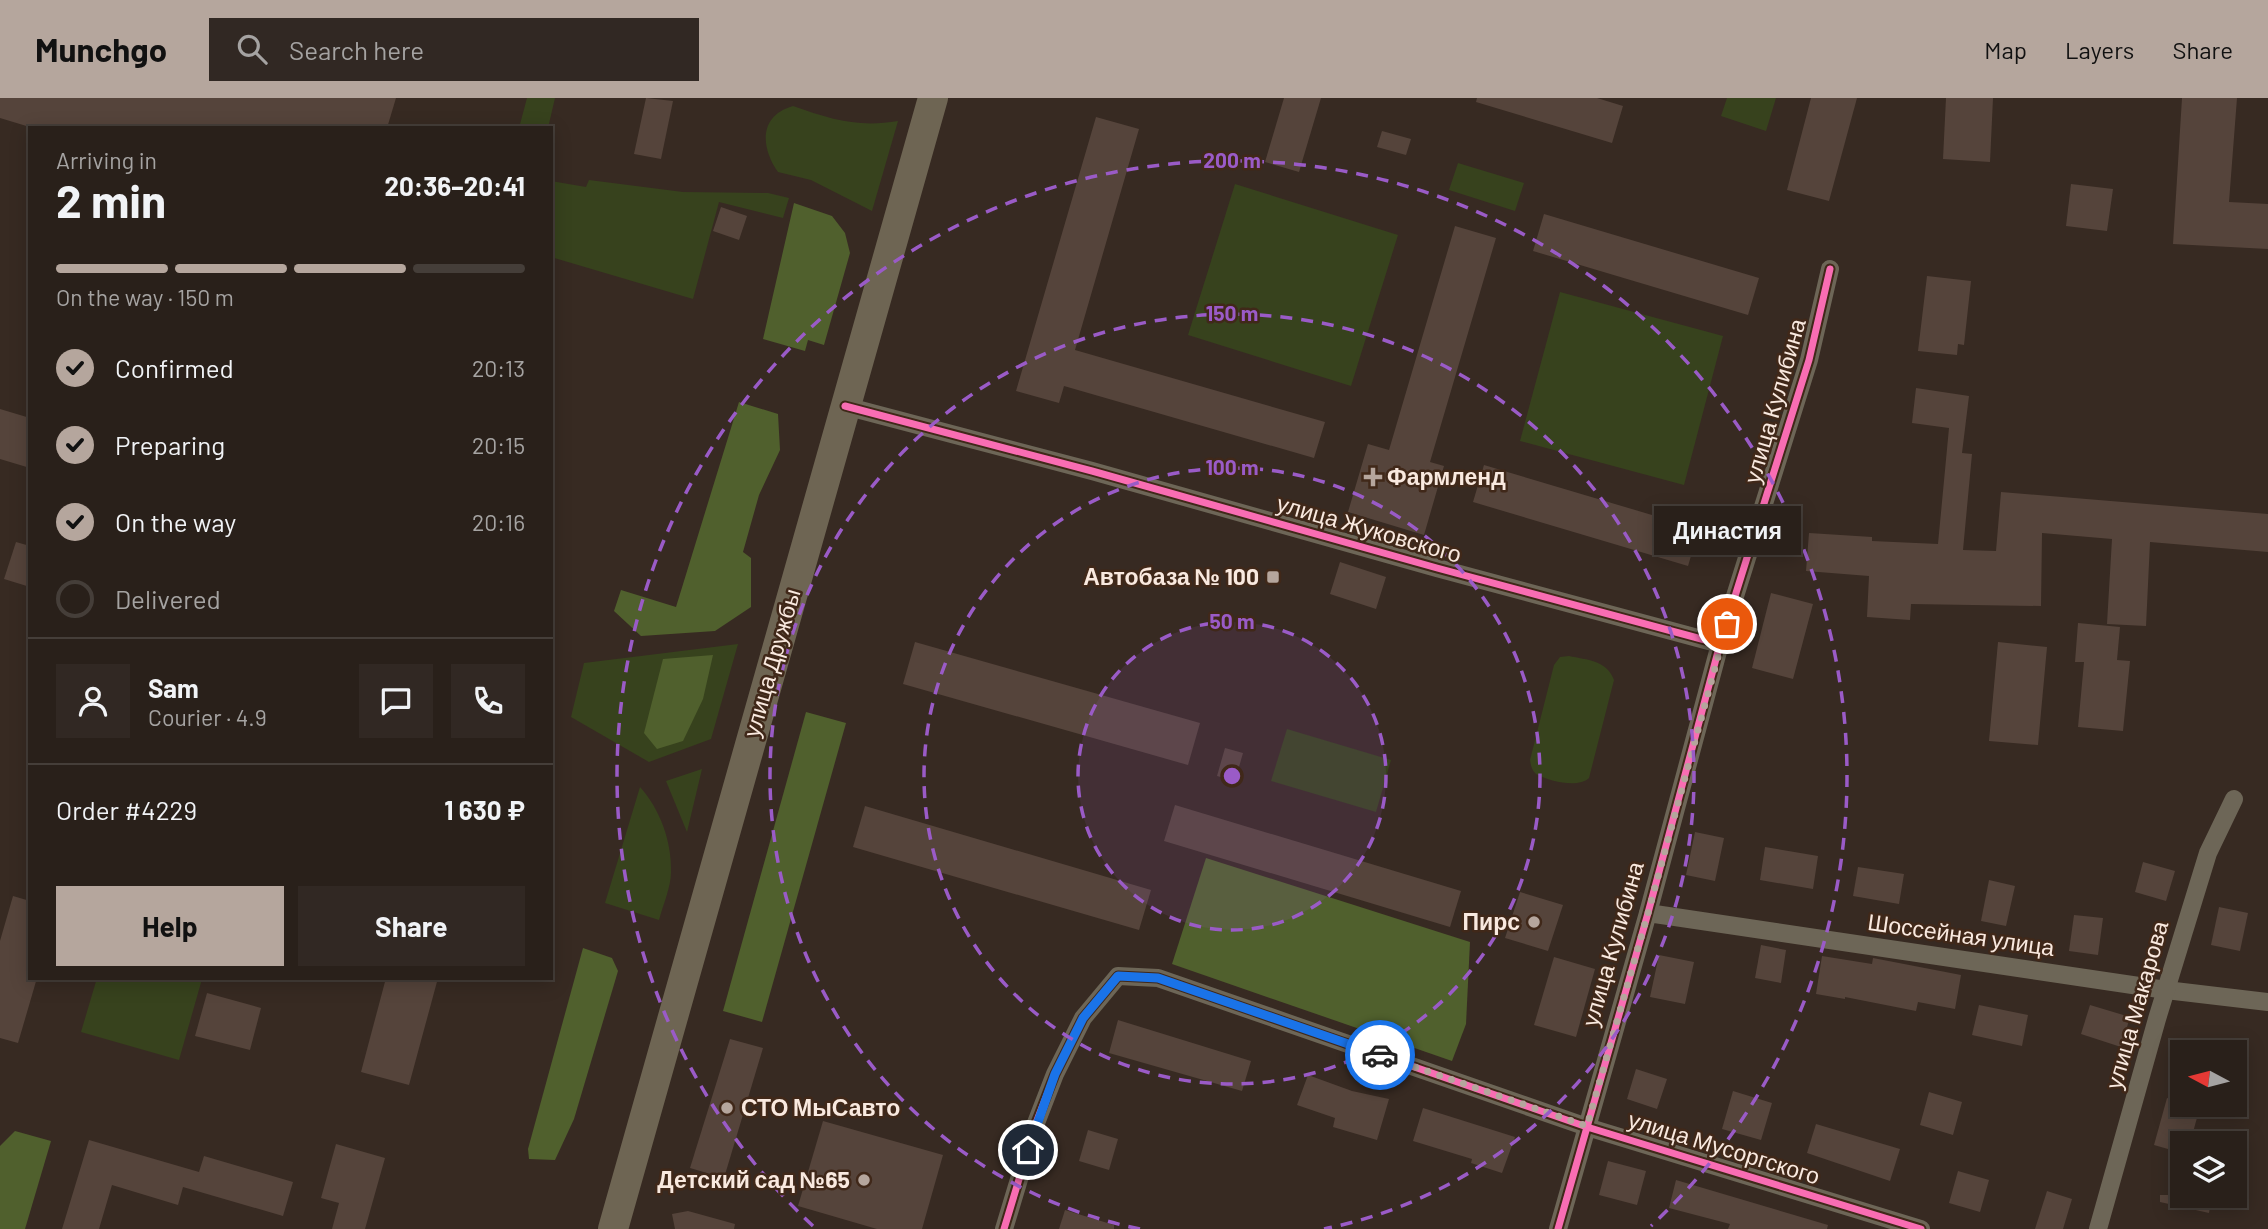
<!DOCTYPE html>
<meta charset="utf-8">
<style>
:root{--surface:#29201a;--page:#312823;--text:#f1f3f6;--muted:#a5a3a2;--line:#453e39;--accent:#b5a69d}
body{margin:0;font-family:Barlow,sans-serif;background:var(--page);color:var(--text);height:100vh;display:flex;flex-direction:column;font-size:26px;white-space:nowrap}
*{box-sizing:border-box;margin:0}
p{font-size:23px;color:var(--muted)}
.icon{flex:none;width:38px;height:38px;fill:none;stroke:currentColor;stroke-width:2;stroke-linecap:round;stroke-linejoin:round}
.map{position:relative;flex:1;overflow:hidden}
.details{position:absolute;left:28px;top:28px;width:525px;height:854px;display:flex;flex-direction:column;background:var(--surface);border-radius:0px;box-shadow:0 4px 18px #0003,0 0 0 2px var(--line)}
.details>*{flex:none}
.needle{width:46px;rotate:277deg}
.buttons{position:absolute;left:2170px;top:942px;display:grid;gap:14px}
.buttons a{display:grid;place-items:center;width:77px;height:77px;border-radius:0px;background:var(--surface);box-shadow:0 4px 18px #0003,0 0 0 2px var(--line);font-size:35px}
.pin{position:absolute;display:grid;place-items:center;width:60px;height:60px;color:#fff;margin:-30px;border:4px solid #fff;border-radius:50%;box-shadow:0 2px 7px #0007}
.courier{position:absolute;display:grid;place-items:center;width:70px;height:70px;margin:-35px;border:5px solid #1a73e8;border-radius:50%;background:#fff;color:#222;box-shadow:0 2px 9px #0007}
.bubble{position:absolute;height:49px;border-radius:0px;background:var(--surface);box-shadow:0 4px 18px #0003,0 0 0 2px var(--line);font-size:23px;font-weight:700;line-height:49px;text-align:center}
.headline em{font-style:normal;font-weight:700}
.headline div{display:flex;flex-direction:column-reverse}
.headline{display:flex;align-items:center;justify-content:space-between;height:119px;padding:0 28px}
h1{font-size:46px;font-weight:700;line-height:52px}
.bar{display:grid;grid-template-columns:repeat(4,1fr);gap:10px 7px;align-content:center;height:84px;padding:0 28px}
.bar i{height:9px;border-radius:5px;background:var(--line)}
.bar .selected{background:var(--accent)}
.bar p{grid-column:span 4}
.line{display:flex;align-items:center;gap:18px;padding:0 28px;border-top:2px solid var(--line)}
.line div{flex:1}
.round{display:grid;place-items:center;flex:none;width:74px;height:74px;border-radius:0px;background:var(--page)}
ol{padding:0 28px;list-style:none}
li{display:flex;align-items:center;gap:21px;height:77px}
li p{margin-inline-start:auto}
li .icon{padding:7px;border-radius:50%;background:var(--accent);color:#111;stroke-width:4}
li:last-child{color:var(--muted)}
li i{width:38px;height:38px;border:4px solid var(--line);border-radius:50%}
.button{display:flex;gap:14px;margin-top:auto;padding:14px 28px}
.button a{flex:1;height:80px;border-radius:0px;background:var(--accent);color:#111;font-size:28px;font-weight:700;line-height:80px;text-align:center}
.button a+a{background:var(--page);color:var(--text)}
header{display:flex;align-items:center;gap:42px;box-sizing:border-box;height:98px;padding:0 35px;background:var(--accent);color:#111}
header strong{font-size:33px}
nav{display:flex;gap:38px;margin-inline-start:auto;font-size:24px}
.search{width:490px;height:63px;background:var(--page);display:flex;align-items:center;gap:18px;box-sizing:border-box;padding:0 24px;border-radius:0px;color:var(--muted);font-size:26px}
.map>svg:first-child{display:block}
</style>
<header>
<strong>Munchgo</strong>
<div class="search"><svg class="icon" aria-label="search" viewBox="0 0 24 24"><circle cx="10" cy="10" r="6"/><path d="M15 15l6 6"/></svg>Search here</div>
<nav><a>Map</a><a>Layers</a><a>Share</a></nav>
</header>
<div class="map">
<svg width="2268" height="1131" viewBox="0 0 2268 1131">
<rect width="100%" height="100%" fill="#372a22"/>
<g fill="#37421d">
<path d="M527,0H555L548,30H519Z"/>
<path d="M1727,0H1776L1766,33L1721,18Z"/>
<path d="M793,8C830,21 858,30 898,23L872,113L811,82L778,74C761,50 758,18 793,8Z"/>
<path d="M1458,65L1524,85L1515,113L1449,92Z"/>
<path d="M589,82L683,94L768,95L789,100L783,120L719,104L693,201L551,159V83L586,89Z"/>
<path d="M1235,86L1398,137L1351,288L1188,237Z"/>
<path d="M1560,194L1723,238L1684,387L1520,343Z"/>
<path d="M738,546L711,641L649,664L571,619L584,565Z"/>
<path d="M1569,558C1587,562 1607,562 1614,582L1589,680C1579,690 1551,684 1538,677C1532,674 1531,668 1530,662L1554,567L1560,559Z"/>
<path d="M1287,631L1391,662L1376,714L1271,683Z"/>
<path d="M702,671L687,734L666,683Z"/>
<path d="M640,689C660,711 672,744 671,774C671,789 663,807 659,822L605,805Z"/>
<path d="M97,880L202,881L179,962L81,934Z"/>
</g>
<g fill="#50602d">
<path d="M794,105L832,118L845,135L850,155L824,247L808,242L805,253L763,241Z"/>
<path d="M739,304L778,316L780,352L759,397L743,454L751,460V509L715,533L641,538L614,513L621,492L676,509Z"/>
<path d="M713,557L703,601L683,643L657,651L644,635L663,561Z"/>
<path d="M806,614L846,625L762,924L723,913Z"/>
<path d="M1206,760L1470,844L1466,926L1452,963L1172,866Z"/>
<path d="M583,850L612,860L618,873L574,1021L555,1062L529,1061L528,1051Z"/>
<path d="M15,1033L51,1043L25,1131H0V1048Z"/>
</g>
<g fill="#55443b">
<path d="M0,0H396L387,30H33L0,20Z"/>
<path d="M646,0L673,3L661,61L634,56Z"/>
<path d="M1284,0H1321L1299,74L1265,64Z"/>
<path d="M1477,0H1597L1623,8L1612,45L1476,4Z"/>
<path d="M1811,0H1857L1829,103L1787,92Z"/>
<path d="M1946,0H1993L1990,64L1943,61Z"/>
<path d="M2182,0H2237L2229,104L2268,106V151L2173,146Z"/>
<path d="M1096,19L1139,31L1075,252L1325,324L1314,360L1064,288L1059,305L1016,293Z"/>
<path d="M1382,33L1411,41L1406,57L1377,49Z"/>
<path d="M2071,86L2113,91L2107,133L2066,128Z"/>
<path d="M721,109L747,118L739,142L713,133Z"/>
<path d="M1544,116L1759,180L1748,217L1533,153Z"/>
<path d="M1455,128L1496,140L1430,364L1444,368L1424,437L1348,414L1368,346L1389,352Z"/>
<path d="M1927,178L1971,183L1964,247L1958,246L1957,257L1918,253Z"/>
<path d="M1916,290L1969,298L1962,355L1972,356L1963,452L1996,453L2001,394L2268,416V454L2150,444L2146,528L2107,526L2112,441L2042,435L2041,508L1911,506L1910,522L1867,519L1869,478L1806,473L1809,435L1872,439V443L1938,446L1949,330L1912,325Z"/>
<path d="M0,311L30,320V370L0,361Z"/>
<path d="M1484,367L1699,431L1688,468L1473,404Z"/>
<path d="M16,444L30,448V489L4,481Z"/>
<path d="M1340,464L1386,479L1376,511L1330,496Z"/>
<path d="M1771,495L1813,506L1793,581L1752,570Z"/>
<path d="M2078,525L2120,529L2117,562L2130,563L2123,633L2078,629L2084,564H2075Z"/>
<path d="M915,544L1200,625L1188,667L903,586Z"/>
<path d="M1998,544L2047,549L2038,647L1989,643Z"/>
<path d="M1225,650L1243,655L1235,683L1217,678Z"/>
<path d="M1175,707L1461,793L1450,829L1164,743Z"/>
<path d="M865,708L1151,792L1139,832L853,749Z"/>
<path d="M1695,734L1724,740L1715,783L1686,777Z"/>
<path d="M1765,749L1818,758L1813,791L1760,782Z"/>
<path d="M2143,764L2175,773L2166,803L2135,794Z"/>
<path d="M1858,769L1904,776L1899,806L1853,798Z"/>
<path d="M1989,782L2015,788L2006,828L1981,823Z"/>
<path d="M1520,794L1563,807L1548,853L1505,840Z"/>
<path d="M13,798L30,803V880H37L18,945L0,940V843Z"/>
<path d="M2219,809L2248,815L2240,853L2211,847Z"/>
<path d="M2074,817L2103,820L2098,857L2069,853Z"/>
<path d="M1761,847L1786,852L1781,885L1755,880Z"/>
<path d="M1659,857L1694,864L1685,906L1650,899Z"/>
<path d="M1822,858L1872,866L1873,860L1961,877L1955,911L1918,904L1916,913L1845,899V901L1816,896Z"/>
<path d="M1554,859L1595,871L1576,939L1534,927Z"/>
<path d="M386,880H438L409,987L361,974Z"/>
<path d="M207,895L261,910L250,952L195,938Z"/>
<path d="M1979,907L2028,917L2022,948L1972,937Z"/>
<path d="M2090,907L2130,919L2121,949L2081,936Z"/>
<path d="M1118,922L1251,963L1242,993L1109,955Z"/>
<path d="M730,941L763,950L724,1080L690,1070Z"/>
<path d="M1636,971L1667,981L1657,1011L1627,1001Z"/>
<path d="M1308,977L1352,993L1389,1001L1377,1042L1333,1029L1335,1020L1297,1007Z"/>
<path d="M1733,993L1772,1005L1761,1042L1722,1031Z"/>
<path d="M1929,994L1962,1004L1953,1037L1920,1027Z"/>
<path d="M2167,1000L2182,1004V1006L2200,1009L2190,1045H2182V1055L2154,1047Z"/>
<path d="M1423,1010L1515,1039L1502,1075L1471,1065L1472,1061L1413,1043Z"/>
<path d="M823,1023L943,1057L922,1131H877L798,1108Z"/>
<path d="M1816,1026L1900,1051L1890,1083L1807,1055Z"/>
<path d="M1088,1032L1118,1041L1109,1072L1079,1063Z"/>
<path d="M89,1042L199,1074L204,1058L293,1084L283,1118L183,1089L178,1107L112,1087L99,1131H62Z"/>
<path d="M336,1046L385,1060L365,1131H332L339,1105L321,1100Z"/>
<path d="M1608,1063L1646,1073L1637,1107L1599,1097Z"/>
<path d="M1958,1073L1989,1082L1980,1114L1949,1105Z"/>
<path d="M1676,1082L1828,1127L1827,1131H1728L1730,1126L1669,1110Z"/>
<path d="M2047,1093L2072,1101L2063,1131H2035Z"/>
<path d="M2160,1097H2212L2209,1115L2160,1104Z"/>
<path d="M1065,1112L1114,1127V1131H1059Z"/>
<path d="M688,1113L735,1126L734,1131H675L672,1116Z"/>
</g>
<g fill="none" stroke-linecap="round" stroke-linejoin="round">
<g stroke="#6d6657" stroke-width="18">
<path d="M845,308L1092,373L1437,470L1720,546"/>
<path d="M1648,815L2166,892L2268,904"/>
<path d="M1004,1131L1036,1025L1055,976L1083,920L1118,878L1158,880L1587,1029L1921,1131"/>
<path d="M1558,1131L1648,815L1720,546L1809,262L1830,171"/>
<path d="M2098,1131L2157,921L2208,755L2234,701"/>
</g>
<path stroke="#6e6553" stroke-width="30" d="M613,1131L933,0"/>
<g stroke="#402819" stroke-width="11">
<g id="cycleway">
<path d="M845,308L1092,373L1437,470L1720,546"/>
<path d="M1004,1131L1036,1025L1055,976L1083,920L1118,878L1158,880L1587,1029L1921,1131"/>
<path d="M1558,1131L1648,815L1720,546L1809,262L1830,171"/>
</g>
</g>
<use href="#cycleway" stroke="#f96db3" stroke-width="7"/>
</g>
<g fill="none" stroke-linecap="round" stroke-linejoin="round">
<path stroke="#b5a69d" stroke-width="7" stroke-dasharray="0 12.6" d="M1380,957L1587,1028L1648,815L1727,526"/>
<path stroke="#1a73e8" stroke-width="9" d="M1028,1052L1055,976L1083,920L1118,878L1158,880L1380,957"/>
</g>
<circle cx="1232" cy="678" r="154" fill="#9a5bc7" fill-opacity=".12"/>
<g fill="none" stroke="#9a5bc7" stroke-width="3.5" stroke-dasharray="12 9">
<circle cx="1232" cy="678" r="154"/>
<circle cx="1232" cy="678" r="308"/>
<path d="M1140 1131A462 462 0 1 1 1324 1131"/>
<path d="M813 1128A615 615 0 1 1 1651 1128"/>
</g>
<g fill="#b5a69d" stroke="#402819" stroke-width="2.5">
<path d="M1369.5 368.5h7v7h7v7h-7v7h-7v-7h-7v-7h7z"/>
<rect x="1266" y="472" width="14" height="14" rx="3.5"/>
<circle cx="1534" cy="824" r="7"/>
<circle cx="727" cy="1010" r="7"/>
<circle cx="864" cy="1082" r="7"/>
</g>
<g text-anchor="middle" stroke-width="5" stroke-linejoin="round" paint-order="stroke">
<g font-size="23" fill="#f9e9df" stroke="#402819">
<text transform="translate(1775 303) rotate(-74)" y="8">улица Кулибина</text>
<text transform="translate(1369 431) rotate(16)" y="8">улица Жуковского</text>
<text transform="translate(772 565) rotate(-74)" y="8">улица Дружбы</text>
<text transform="translate(1961 837) rotate(8)" y="8">Шоссейная улица</text>
<text transform="translate(1613 846) rotate(-74)" y="8">улица Кулибина</text>
<text transform="translate(2137 907) rotate(-74)" y="8">улица Макарова</text>
<text transform="translate(1724 1050) rotate(17)" y="8">улица Мусоргского</text>
</g>
<g font-size="23" font-weight="bold" fill="#f9e9df" stroke="#402819" text-anchor="end">
<text x="1387" y="387" text-anchor="start">Фармленд</text>
<text x="1259" y="487">Автобаза № 100</text>
<text x="1520" y="832">Пирс</text>
<text x="741" y="1018" text-anchor="start">СТО МыСавто</text>
<text x="850" y="1090">Детский сад №65</text>
</g>
</g>
<circle cx="1232" cy="678" r="10" fill="#9a5bc7" stroke="#402819" stroke-width="3.5"/>
<g font-size="21" text-anchor="middle" font-weight="bold" fill="#9a5bc7" stroke="#402819" stroke-width="5" stroke-linejoin="round" paint-order="stroke">
<text x="1232" y="70">200 m</text>
<text x="1232" y="223">150 m</text>
<text x="1232" y="377">100 m</text>
<text x="1232" y="531">50 m</text>
</g>
</svg>
<div class="buttons">
<a><svg class="needle" viewBox="-14 -14 28 28"><path d="M0-13l5 13h-10z" fill="#e53935"/><path d="M0 13l5-13h-10z" fill="#a5a3a2"/></svg></a>
<a><svg class="icon" aria-label="layers" viewBox="0 0 24 24"><path d="M12 4l9 5-9 5-9-5zM3 14l9 5 9-5"/></svg></a>
</div>
<div class="pin" style="left:1727px;top:526px;background:#ea580c"><svg class="icon" aria-label="bag" viewBox="0 0 24 24"><path d="M5 8h14l-1 12H6zM9 8a3 3 0 0 1 6 0"/></svg></div>
<div class="pin" style="left:1028px;top:1052px;background:#1f2937"><svg class="icon" aria-label="home" viewBox="0 0 24 24"><path d="M3 11l9-7 9 7M6 9v11h12V9"/></svg></div>
<div class="courier" style="left:1380px;top:957px"><svg class="icon" aria-label="car" viewBox="0 0 24 24"><path d="M5 17H2v-5l4-1 3-4h7l3 4 3 1v5h-3M9 17h6M6 11h13"/><circle cx="7" cy="17" r="2"/><circle cx="17" cy="17" r="2"/></svg></div>
<div class="bubble" style="left:1654px;top:408px;width:147px">Династия</div>
<section class="details">
<div class="headline"><div><h1>2 min</h1><p>Arriving in</p></div><em>20:36–20:41</em></div>
<div class="bar"><i class="selected"></i><i class="selected"></i><i class="selected"></i><i></i><p>On the way · 150 m</p></div>
<ol>
<li><svg class="icon" aria-label="check" viewBox="0 0 24 24"><path d="M5 12l5 5 9-10"/></svg>Confirmed<p>20:13</p></li>
<li><svg class="icon" aria-label="check" viewBox="0 0 24 24"><path d="M5 12l5 5 9-10"/></svg>Preparing<p>20:15</p></li>
<li><svg class="icon" aria-label="check" viewBox="0 0 24 24"><path d="M5 12l5 5 9-10"/></svg>On the way<p>20:16</p></li>
<li><i></i>Delivered</li>
</ol>
<div class="line" style="height:126px"><a class="round"><svg class="icon" aria-label="person" viewBox="0 0 24 24"><circle cx="12" cy="8" r="4"/><path d="M4 21q1-7 8-7t8 7"/></svg></a><div><b>Sam</b><p>Courier · 4.9</p></div><a class="round"><svg class="icon" aria-label="chat" viewBox="0 0 24 24"><path d="M4 5h16v11H9l-5 4z"/></svg></a><a class="round"><svg class="icon" aria-label="phone" viewBox="0 0 24 24"><path d="M5 4h4l2 5-3 2q2 4 5 5l2-3 5 2v4C11 20 4 13 5 4z"/></svg></a></div>
<div class="line" style="height:91px"><div>Order #4229</div><b>1 630 ₽</b></div>
<div class="button"><a>Help</a><a>Share</a></div>
</section>
</div>
